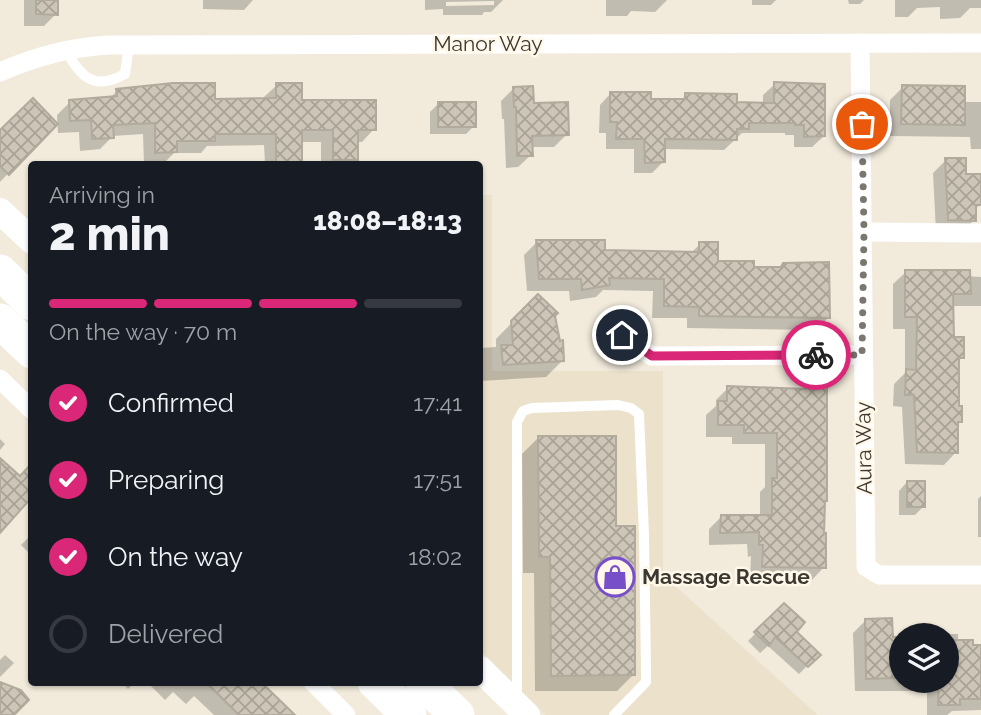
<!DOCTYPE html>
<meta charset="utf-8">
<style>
:root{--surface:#171b24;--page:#20242c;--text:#f1f3f6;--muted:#9ea1a6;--line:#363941;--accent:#db2777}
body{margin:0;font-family:Raleway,sans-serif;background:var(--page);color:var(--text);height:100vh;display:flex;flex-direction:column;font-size:26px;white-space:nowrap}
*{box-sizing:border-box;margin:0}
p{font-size:23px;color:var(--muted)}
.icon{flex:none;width:38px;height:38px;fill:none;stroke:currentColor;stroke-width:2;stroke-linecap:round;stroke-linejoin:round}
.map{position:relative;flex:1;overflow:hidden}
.drawer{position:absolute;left:28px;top:161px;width:455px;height:525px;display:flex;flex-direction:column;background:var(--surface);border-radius:7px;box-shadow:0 2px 5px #0004}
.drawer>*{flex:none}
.buttons{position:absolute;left:889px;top:623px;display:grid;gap:14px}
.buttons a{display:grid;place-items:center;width:70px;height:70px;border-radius:50%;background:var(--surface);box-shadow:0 2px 5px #0004;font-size:35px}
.pin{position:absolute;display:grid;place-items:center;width:60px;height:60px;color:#fff;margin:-30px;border:4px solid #fff;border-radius:50%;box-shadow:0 2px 7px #0007}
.courier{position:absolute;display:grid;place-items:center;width:70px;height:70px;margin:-35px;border:5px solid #db2777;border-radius:50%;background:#fff;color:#222;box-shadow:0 2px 9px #0007}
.head em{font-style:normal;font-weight:800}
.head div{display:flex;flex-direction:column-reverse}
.head{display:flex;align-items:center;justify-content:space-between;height:119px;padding:0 21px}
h1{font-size:46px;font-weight:800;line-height:52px}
.bar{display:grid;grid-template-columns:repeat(4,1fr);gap:10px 7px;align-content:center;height:84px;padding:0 21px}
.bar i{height:9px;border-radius:5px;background:var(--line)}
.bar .on{background:var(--accent)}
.bar p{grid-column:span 4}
ol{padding:0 21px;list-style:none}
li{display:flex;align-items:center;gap:21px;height:77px}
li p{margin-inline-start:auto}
li .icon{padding:7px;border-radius:50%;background:var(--accent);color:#fff;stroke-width:4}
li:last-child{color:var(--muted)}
li i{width:38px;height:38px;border:4px solid var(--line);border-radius:50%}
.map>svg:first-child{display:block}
</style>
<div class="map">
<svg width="981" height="715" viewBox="0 0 981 715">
<defs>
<pattern id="building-cross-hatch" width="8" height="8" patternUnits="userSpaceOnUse" patternTransform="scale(1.75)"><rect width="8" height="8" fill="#cdc6b8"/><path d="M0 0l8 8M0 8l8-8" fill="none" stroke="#a8a296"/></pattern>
</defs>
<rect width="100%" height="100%" fill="#f2ebdc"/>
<path fill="#ece1cb" d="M480,195H492V371H663V575L818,715H545L480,650Z"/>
<g fill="#0003" fill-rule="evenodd">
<path d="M24,0H56V14L44,26H24Z"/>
<path d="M203,0H253L244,10L203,9Z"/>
<path d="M425,0H503L491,12H484L482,15H443V9L425,10ZM494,1V5L446,6V2Z"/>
<path d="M606,0H667L655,12L631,11L627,16H606Z"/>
<path d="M752,0H776L771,5H752Z"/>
<path d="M848,0H864L860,4H849Z"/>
<path d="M895,0H981V8H970L960,18L940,19V7L917,8L908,17H895Z"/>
<path d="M775,84L824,136L812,147H794V135H785V133H742L724,150L663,149V162L652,173H634V149H606V133H599L600,105L611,93L649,101H680L686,95L736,104H763V95Z"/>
<path d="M277,85L301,102L374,129L362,142H356V160L351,164H321V142H301V164H265L264,145L207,146L201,153H174L163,164H144L143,134L113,136L100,149L80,151L79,132L58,133L57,115L70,102L110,98L117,91L213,101L264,100V97Z"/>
<path d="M903,87L963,102H981V149H971L970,137L890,136V100Z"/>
<path d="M514,88L567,134L554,147H531V155L518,167L506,168L504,119H502L501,101Z"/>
<path d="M439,103L474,126L466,134H430V112Z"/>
<path d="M55,124L0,182V133Z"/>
<path d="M946,160L964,176H981V204L974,210V220L962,232H936L933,173Z"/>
<path d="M537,242L604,252L691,253L700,244L716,263L753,268L829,317L816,330L687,328V318H652L653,291L603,290L596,297L570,301L569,291H527L524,255Z"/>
<path d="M906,272L981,277V306H952V338L962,357L958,362L957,407L960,422L957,425L956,452L944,465L905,464L902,407L893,406L894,384L905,373V329H893V284Z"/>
<path d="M538,296L553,316L563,360L546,377L480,381V348L496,347V339Z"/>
<path d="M728,388L805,391L823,502L824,567L812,580L750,579L751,556L748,557L747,544L709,545V529L721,517L760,516V492L765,487V444H732V437H706V415L716,406V400Z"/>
<path d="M539,437L615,527L633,675L617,691H535L534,573H523L522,454Z"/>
<path d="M0,439L5,444L0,450Z"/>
<path d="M907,482L924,506L915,515H899V491Z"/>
<path d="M981,496V537H978V499Z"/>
<path d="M32,534V556L21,545Z"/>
<path d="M784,605L794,632L818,655L799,674L768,646L760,653L748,641Z"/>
<path d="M865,621L891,639L901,638V681H947V635L940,634H958V642L971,647H981V710L952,711L947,715H927V691H855L853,633Z"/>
<path d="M5,655L14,663L0,677V660Z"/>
<path d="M122,682H135L128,689Z"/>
<path d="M147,682H259L284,715H214L194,696L186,704L173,692L165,700Z"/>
</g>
<g fill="url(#building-cross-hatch)" stroke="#b2ab9d" stroke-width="2">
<path d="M36,0H58V15L36,14Z"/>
<path d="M774,82L825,84V136L804,137V125H795V123H749V129H737V140L665,139V162L645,163L644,139H616L617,122H610V92H651V99H685V93L737,94V102L774,103Z"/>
<path d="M173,83H215V99L276,98V83H302V100H376V130H358V160H333V130H302V164H276V134H215V141H177V152L155,153V123L113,125L114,138L92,139L91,120L70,121L69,100L117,96L116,89Z"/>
<path d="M902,85L965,86V125L901,124Z"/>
<path d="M533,86L534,103L568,102L569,135L532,136L533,156H517L516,107H514L513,87Z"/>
<path d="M33,98L58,124L9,175L0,166V130Z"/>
<rect x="438" y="102" width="38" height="25"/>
<path d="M945,158H966V174H981V205H976V221L948,220Z"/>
<path d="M536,240H605V250L699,252V242H718V261H754V267H781L783,263L829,262L830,318L699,316V307L664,306V279L609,278L610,285L582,290L581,279H539Z"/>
<path d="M905,270H970L971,294H953L954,337H964V358H959V406H962V422H958V453L917,452L914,395H905L906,369L916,370L917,317H905Z"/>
<path d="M538,294L558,313L555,316L560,341L563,340L564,361L503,365L501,345H513L511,321Z"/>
<path d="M727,386L806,389V387H827V501H825L824,534L826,533V568L762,567L763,545H759V532L720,533L721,515H772V478H777V433H744V425H718V401H727Z"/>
<path d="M538,436H616V526H635V675L551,676L550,557H539Z"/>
<path d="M0,458L20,476L32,463V497L0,533Z"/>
<rect x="907" y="481" width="18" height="26"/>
<path d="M784,603L805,622L797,632L821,655L808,667L775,637L769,646L754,632Z"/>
<path d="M892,618L893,637H901V673L894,674V678L866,679L865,619Z"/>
<path d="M947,640H973V645H981V699H960V705H938L939,681H947Z"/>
<path d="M0,682L21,690L29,700L14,715H0Z"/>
<path d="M205,682H261L295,715H239Z"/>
</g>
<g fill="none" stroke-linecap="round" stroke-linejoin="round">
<g stroke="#fff" stroke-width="10">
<path d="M66,51C82,78 94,91 125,74L129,45"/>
<path d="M517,698V422L523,411L532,408L618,405L631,408L639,414L644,535L646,670V682L614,715"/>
</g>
<g stroke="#fff" stroke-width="19">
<path d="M860,43L866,567L879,575H981"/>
<path d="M0,72C34,57 72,47 109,45L981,43"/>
<path d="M864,232L981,233"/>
<path d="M622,336L652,356L862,355"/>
<path d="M0,379L32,410"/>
<path d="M313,682L346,715"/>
</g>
<g stroke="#fff" stroke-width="26">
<path d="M0,211L32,241"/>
<path d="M480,669L527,715"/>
</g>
<g stroke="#fff" stroke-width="35">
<path d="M0,272L32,303"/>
<path d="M0,321L32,351"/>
<path d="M375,682L409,715"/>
<path d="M423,682L457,715"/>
</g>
</g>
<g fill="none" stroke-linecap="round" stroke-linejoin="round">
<path stroke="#7b776e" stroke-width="7" stroke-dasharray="0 12.6" d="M816,355H862L864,232L862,124"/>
<path stroke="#db2777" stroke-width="9" d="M622,335L652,356L816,355"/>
</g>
<defs>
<g id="shop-ring" transform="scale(2.0125)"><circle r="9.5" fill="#fff8e9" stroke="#774fc8" stroke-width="1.5"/><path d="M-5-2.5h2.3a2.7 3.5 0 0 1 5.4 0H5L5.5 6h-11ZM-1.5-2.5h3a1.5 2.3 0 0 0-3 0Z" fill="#774fc8"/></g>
</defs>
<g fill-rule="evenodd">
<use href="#shop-ring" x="615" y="577"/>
</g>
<g text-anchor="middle" stroke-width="5" stroke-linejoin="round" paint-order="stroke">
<g font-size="21" fill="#3b3832" stroke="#fff8e9">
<text x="488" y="51">Manor Way</text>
<text transform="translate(864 448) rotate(-91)" y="7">Aura Way</text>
</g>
<g font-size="21" font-weight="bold" fill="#3b3832" stroke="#fff8e9" text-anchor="start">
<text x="642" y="584">Massage Rescue</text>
</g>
</g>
</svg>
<div class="buttons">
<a><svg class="icon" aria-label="layers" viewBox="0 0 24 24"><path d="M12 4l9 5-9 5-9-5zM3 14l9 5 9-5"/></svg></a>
</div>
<div class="pin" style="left:862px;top:124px;background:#ea580c"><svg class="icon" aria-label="bag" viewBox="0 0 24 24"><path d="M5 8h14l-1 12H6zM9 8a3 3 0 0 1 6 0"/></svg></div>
<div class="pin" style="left:622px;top:335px;background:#1f2937"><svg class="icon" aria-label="home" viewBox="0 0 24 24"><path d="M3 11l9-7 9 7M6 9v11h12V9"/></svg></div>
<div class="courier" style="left:816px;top:355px"><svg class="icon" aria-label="bike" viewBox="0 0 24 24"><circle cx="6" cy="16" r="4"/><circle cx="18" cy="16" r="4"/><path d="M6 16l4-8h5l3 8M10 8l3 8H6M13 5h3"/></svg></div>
<section class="drawer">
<div class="head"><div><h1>2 min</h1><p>Arriving in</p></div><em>18:08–18:13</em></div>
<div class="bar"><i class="on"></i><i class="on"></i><i class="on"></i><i></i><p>On the way · 70 m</p></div>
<ol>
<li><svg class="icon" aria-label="check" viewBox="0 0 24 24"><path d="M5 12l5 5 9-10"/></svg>Confirmed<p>17:41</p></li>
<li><svg class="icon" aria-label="check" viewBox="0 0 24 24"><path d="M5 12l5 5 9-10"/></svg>Preparing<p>17:51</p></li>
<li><svg class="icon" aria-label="check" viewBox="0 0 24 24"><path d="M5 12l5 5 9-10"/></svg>On the way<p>18:02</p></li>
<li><i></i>Delivered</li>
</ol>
</section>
</div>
